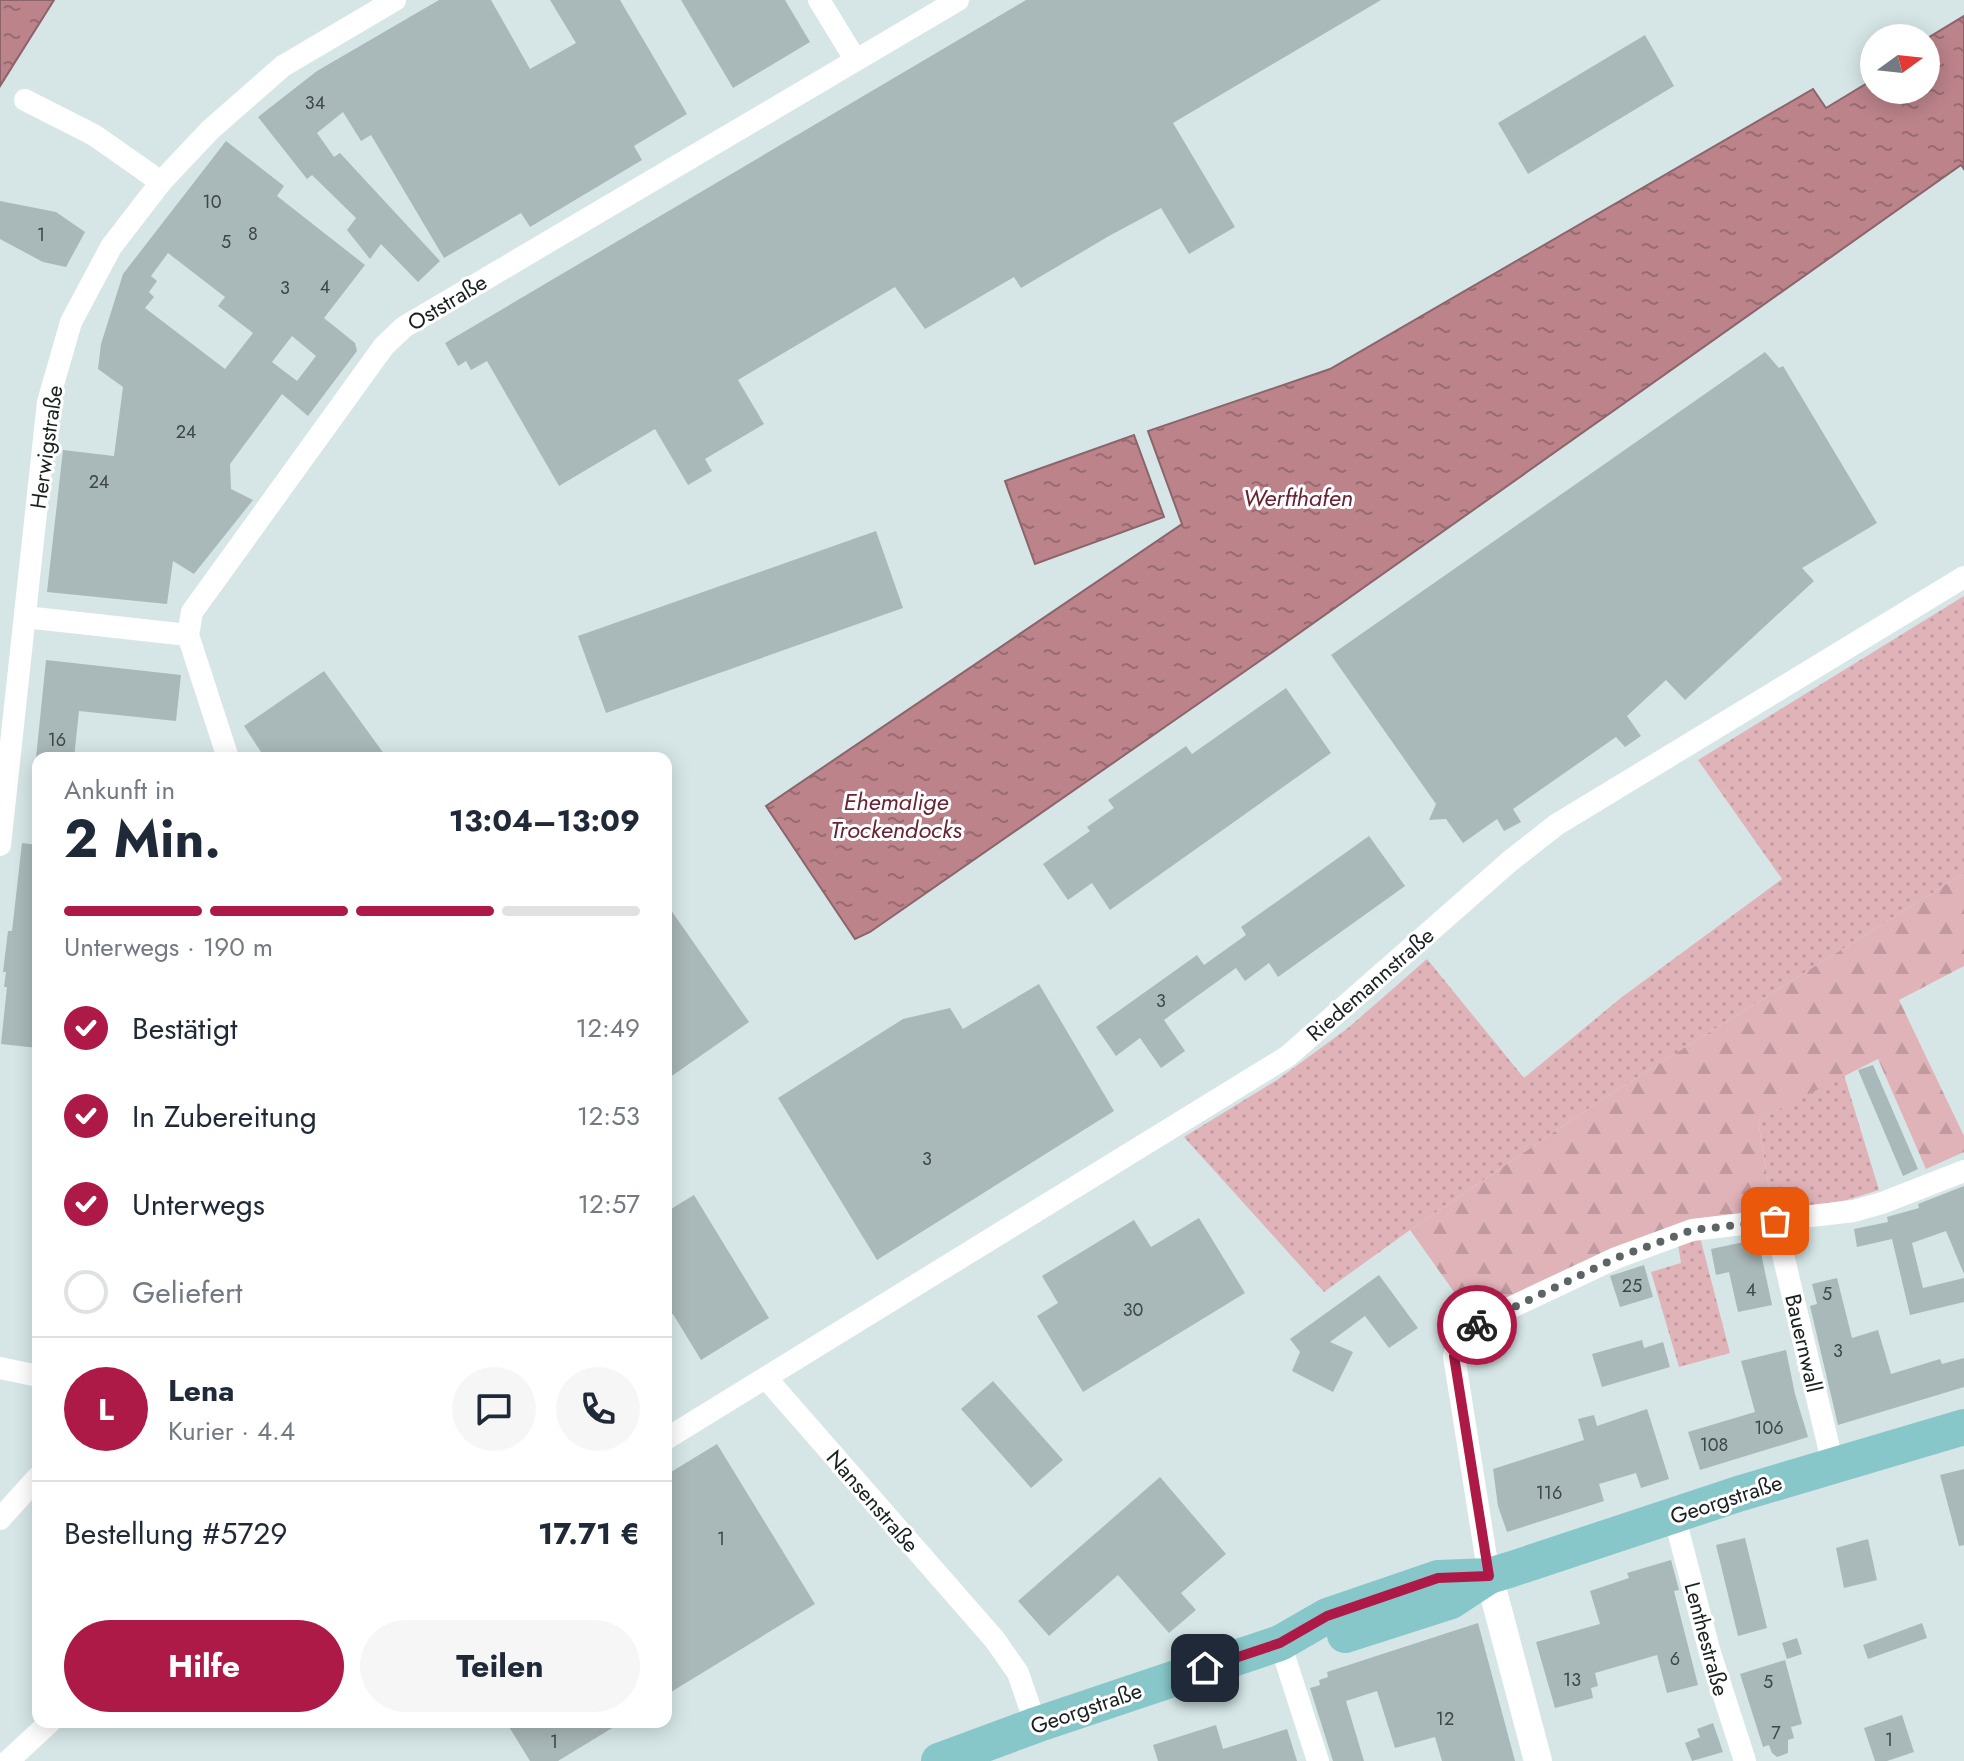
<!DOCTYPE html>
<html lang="de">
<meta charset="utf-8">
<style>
:root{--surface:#fff;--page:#f6f6f7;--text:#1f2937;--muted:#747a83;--line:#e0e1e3;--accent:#ad1a48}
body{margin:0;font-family:Jost,sans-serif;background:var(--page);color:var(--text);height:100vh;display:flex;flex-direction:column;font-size:30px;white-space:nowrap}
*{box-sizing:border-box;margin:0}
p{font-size:26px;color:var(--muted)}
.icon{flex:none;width:44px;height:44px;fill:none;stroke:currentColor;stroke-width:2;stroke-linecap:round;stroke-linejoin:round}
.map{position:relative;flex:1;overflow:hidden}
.panel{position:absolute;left:32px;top:752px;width:640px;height:976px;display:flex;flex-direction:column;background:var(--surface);border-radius:16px;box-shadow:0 4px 20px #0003}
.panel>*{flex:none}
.needle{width:52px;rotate:75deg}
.controls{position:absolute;left:1860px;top:24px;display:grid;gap:16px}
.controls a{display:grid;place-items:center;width:80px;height:80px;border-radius:50%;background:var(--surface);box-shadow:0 4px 20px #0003;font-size:40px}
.pin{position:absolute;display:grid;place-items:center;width:68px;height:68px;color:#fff;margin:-34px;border-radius:16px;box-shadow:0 4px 12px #0006}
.courier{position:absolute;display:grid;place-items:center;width:80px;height:80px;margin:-40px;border:6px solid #ad1a48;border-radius:50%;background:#fff;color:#222;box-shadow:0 2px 10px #0007}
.head em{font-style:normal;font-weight:700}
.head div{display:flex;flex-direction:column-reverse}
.head{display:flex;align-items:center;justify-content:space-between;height:136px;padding:0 32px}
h1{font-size:52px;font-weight:700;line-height:60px}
.bar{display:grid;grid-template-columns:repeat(4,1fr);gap:12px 8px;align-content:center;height:96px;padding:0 32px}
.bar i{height:10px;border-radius:6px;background:var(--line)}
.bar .current{background:var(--accent)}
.bar p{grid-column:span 4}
.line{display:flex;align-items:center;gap:20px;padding:0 32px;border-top:2px solid var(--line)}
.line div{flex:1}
.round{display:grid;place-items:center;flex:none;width:84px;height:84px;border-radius:42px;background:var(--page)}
ol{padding:0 32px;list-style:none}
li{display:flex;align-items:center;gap:24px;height:88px}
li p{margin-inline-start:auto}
li .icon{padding:8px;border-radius:50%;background:var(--accent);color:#fff;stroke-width:4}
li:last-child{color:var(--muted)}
li i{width:44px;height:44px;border:4px solid var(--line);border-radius:50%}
.primary-button{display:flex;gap:16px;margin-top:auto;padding:16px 32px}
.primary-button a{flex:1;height:92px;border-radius:48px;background:var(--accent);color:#fff;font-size:32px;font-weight:700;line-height:92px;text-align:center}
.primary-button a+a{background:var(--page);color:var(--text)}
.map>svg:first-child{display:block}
</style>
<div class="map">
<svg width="1964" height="1761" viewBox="0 0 1964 1761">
<defs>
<pattern id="grass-dots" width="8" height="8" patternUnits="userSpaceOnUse" patternTransform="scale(2)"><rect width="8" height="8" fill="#e0b3b9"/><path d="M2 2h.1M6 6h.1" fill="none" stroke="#c09a9f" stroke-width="1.8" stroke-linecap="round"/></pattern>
<pattern id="forest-firs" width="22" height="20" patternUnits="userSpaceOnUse" patternTransform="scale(2)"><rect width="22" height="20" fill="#e0b3b9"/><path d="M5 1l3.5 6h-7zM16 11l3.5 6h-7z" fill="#c09a9f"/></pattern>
<pattern id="water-ripples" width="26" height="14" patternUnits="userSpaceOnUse" patternTransform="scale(2)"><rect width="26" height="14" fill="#bc838b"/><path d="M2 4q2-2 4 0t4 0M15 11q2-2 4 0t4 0" fill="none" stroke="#986b71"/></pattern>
</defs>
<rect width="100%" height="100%" fill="#d6e6e6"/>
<g fill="url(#grass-dots)">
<path d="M1964,596V873L1601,1100L1410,1230L1324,1292L1184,1137L1277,1080L1348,1028L1427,959L1524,1078L1622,997L1782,879L1698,760Z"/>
<path d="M1844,1075L1879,1190L1847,1200L1773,1213L1758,1120Z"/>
<path d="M1700,1237L1730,1353L1679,1367L1651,1272L1681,1263L1678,1244Z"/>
</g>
<path fill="url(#forest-firs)" d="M1964,873V966L1899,1000L1964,1136V1152L1926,1169L1878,1059L1758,1120L1773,1213L1616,1252L1469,1313L1410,1230L1601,1100Z"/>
<g fill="url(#water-ripples)" stroke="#8b656b" stroke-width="2">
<path d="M0,0H54L0,86Z"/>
<path d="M1964,16V169L1961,165L1264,658L870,932L855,939L766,806L1182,524L1148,431L1330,369L1813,89L1826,108L1874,79V90H1926V39Z"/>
<path d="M1134,435L1164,517L1035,564L1005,481Z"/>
</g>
<g fill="#a9b8b8" fill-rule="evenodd">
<path d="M439,0H491L530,69L576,43L550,0H620L687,114L634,146L642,160L530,227L521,213L444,258L371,135L361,141L343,112L317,133L334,157L340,153L440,261L418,282L381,244L370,259L347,230L356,218L312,175L307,179L258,117L317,71Z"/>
<path d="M681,0H785L810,42L733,88Z"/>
<path d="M1026,0H1381L1173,123L1235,227L1189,254L1161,208L1109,236L1021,288L1014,277L925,329L895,287L738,380L764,424L705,459L712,471L688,485L655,429L559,486L487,361L471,370L466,361L458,366L445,343Z"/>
<path d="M1645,35L1674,86L1528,174L1498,123Z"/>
<path d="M226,141L284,186L277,196L365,265L324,318L355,343L357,351L308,416L282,394L230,464L231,489L253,500L194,574L173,561L167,604L47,592L63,450L114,456L123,387L98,369L101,344L123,274ZM168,253L225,297L218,306L253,333L225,369L145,308L154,297L149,292L157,281L151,276ZM292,336L316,356L297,381L272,362Z"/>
<path d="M0,201L56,212L85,232L66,267L43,262L0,239Z"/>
<path d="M1765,352L1779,368L1783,366L1877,523L1802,568L1814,581L1685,700L1666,680L1627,716L1641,736L1625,747L1616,737L1513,809L1521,822L1504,831L1497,819L1463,843L1446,819L1429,820L1436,804L1331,655Z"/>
<path d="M876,531L903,608L606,713L578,636Z"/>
<path d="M46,660L181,675L176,721L79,711L74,758H36Z"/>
<path d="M324,671L387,758H265L244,726Z"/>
<path d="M1286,688L1331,753L1110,910L1092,883L1068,900L1043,864L1090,831L1087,827L1114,808L1108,800L1186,746L1192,754Z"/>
<path d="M1369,836L1405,886L1278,977L1269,963L1245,981L1236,968L1164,1020L1185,1051L1161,1068L1140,1038L1116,1056L1096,1027L1197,955L1204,965L1246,935L1241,927Z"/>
<path d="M22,843L38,845V1048L1,1044L7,987H4L6,972H3L8,931H12Z"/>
<path d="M666,903L749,1022L666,1080Z"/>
<path d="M1039,984L1114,1111L877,1260L778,1098L903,1019L950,1008L963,1029Z"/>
<path d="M1873,1065L1918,1169L1903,1176L1858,1070Z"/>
<path d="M1964,1186V1274L1946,1231L1912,1243L1923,1288L1964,1278V1302L1910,1315L1892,1239L1857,1247L1854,1229L1888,1222L1887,1217L1919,1208L1918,1204Z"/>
<path d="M694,1195L769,1318L701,1360L673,1314L666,1318V1212Z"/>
<path d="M1199,1218L1245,1293L1083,1392L1037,1316L1058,1303L1042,1276L1134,1220L1151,1247Z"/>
<path d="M1758,1239L1772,1305L1738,1312L1729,1272L1716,1275L1711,1249Z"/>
<path d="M1644,1265L1653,1297L1620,1307L1610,1276Z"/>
<path d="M1379,1275L1418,1328L1389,1348L1365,1316L1330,1342L1353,1352L1333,1392L1292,1371L1300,1352L1290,1339Z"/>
<path d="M1837,1278L1852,1338L1878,1330L1891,1374L1940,1359L1942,1364L1964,1358V1387L1838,1425L1810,1306L1817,1304L1812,1284Z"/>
<path d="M1642,1340L1644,1348L1663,1342L1670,1367L1602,1387L1592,1354Z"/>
<path d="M1786,1350L1795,1394L1808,1437L1700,1470L1688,1432L1755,1412L1741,1361Z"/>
<path d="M993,1381L1063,1460L1031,1488L961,1409Z"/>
<path d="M1647,1409L1669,1479L1641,1488L1636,1473L1599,1484L1604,1501L1507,1532L1498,1506L1493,1469L1584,1440L1578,1419L1594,1415L1597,1426Z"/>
<path d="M717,1444L815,1604L666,1695V1475Z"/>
<path d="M1964,1469V1545L1959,1546L1940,1475Z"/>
<path d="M1160,1477L1226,1554L1181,1593L1196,1610L1169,1633L1118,1575L1049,1636L1018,1601Z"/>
<path d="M1745,1538L1767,1628L1738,1636L1716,1545Z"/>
<path d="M1868,1539L1877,1580L1844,1588L1836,1548Z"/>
<path d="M1671,1560L1679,1590L1674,1591L1698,1685L1667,1693L1657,1655L1595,1673L1598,1686L1591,1688L1593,1698L1555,1708L1536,1642L1600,1624L1590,1591L1629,1578L1627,1573Z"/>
<path d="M1478,1623L1515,1761H1442L1435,1737L1395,1748L1377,1691L1346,1701L1364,1761H1333L1310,1688L1320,1685L1319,1680L1328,1677L1327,1672Z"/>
<path d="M1922,1623L1927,1638L1868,1659L1863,1645Z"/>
<path d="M1797,1638L1802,1654L1787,1659L1782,1643Z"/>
<path d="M1785,1660L1802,1724L1791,1727L1794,1738L1788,1740V1753L1777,1757L1772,1753L1769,1745L1763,1747L1740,1674Z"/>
<path d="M1902,1715L1914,1752L1887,1761H1875L1864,1728Z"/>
<path d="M506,1722H622L558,1761H530Z"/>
<path d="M1713,1723L1723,1752L1692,1761L1685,1743L1700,1737L1697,1729Z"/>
<path d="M1216,1725L1223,1749L1287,1729L1297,1761H1158L1153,1745Z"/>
</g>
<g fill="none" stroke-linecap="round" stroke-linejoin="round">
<g stroke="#fff" stroke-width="22">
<path d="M819,0L855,59"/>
<path d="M25,100L94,135L161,182"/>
<path d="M25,617L188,635"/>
<path d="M228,758L188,635L192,612L384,346L404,327L958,0"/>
<path d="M0,845L48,402L71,322L111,247L161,182L210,130L283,66L395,0"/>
<path d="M1775,1221L1833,1465"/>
<path d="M0,1368L38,1376"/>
<path d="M766,1378L995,1640L1018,1673L1036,1725"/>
<path d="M666,1439L1288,1056L1509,862L1556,825L1964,577"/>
<path d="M1674,1515L1710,1653L1745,1761"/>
<path d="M0,1519L38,1477"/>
<path d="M1489,1576L1454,1356L1458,1342L1482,1321L1616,1258L1692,1230L1854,1211L1882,1203L1964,1171"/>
<path d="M1280,1643L1318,1761"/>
<path d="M8,1761L50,1722"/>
</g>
<path stroke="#fff" stroke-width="28" d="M1489,1576L1538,1761"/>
<g stroke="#87c7ca" stroke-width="36">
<path d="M1345,1635L1451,1601L1489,1576"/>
<path d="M939,1761L1036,1725L1280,1643L1327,1616L1438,1578L1489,1576L1512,1569L1738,1494L1964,1427"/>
</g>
</g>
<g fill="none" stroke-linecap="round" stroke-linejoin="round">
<path stroke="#5c6565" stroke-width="8" stroke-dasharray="0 14.4" d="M1477,1325L1616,1258L1692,1230L1775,1221"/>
<path stroke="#ad1a48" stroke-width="10" d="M1205,1668L1280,1643L1327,1616L1438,1578L1489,1576L1454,1356L1458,1342L1477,1325"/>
</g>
<g text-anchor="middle" stroke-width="6" stroke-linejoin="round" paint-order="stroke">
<g font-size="18" fill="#3e4646">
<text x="315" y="109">34</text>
<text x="212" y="208">10</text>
<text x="253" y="240">8</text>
<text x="41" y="241">1</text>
<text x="226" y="248">5</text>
<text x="325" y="293">4</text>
<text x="285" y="294">3</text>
<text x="186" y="438">24</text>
<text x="99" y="488">24</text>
<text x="57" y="746">16</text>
<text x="1161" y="1007">3</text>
<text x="927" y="1165">3</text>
<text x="1632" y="1292">25</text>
<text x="1751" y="1296">4</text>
<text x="1827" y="1300">5</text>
<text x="1133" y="1316">30</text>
<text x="1838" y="1357">3</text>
<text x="1769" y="1434">106</text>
<text x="1714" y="1451">108</text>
<text x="1549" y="1499">116</text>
<text x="721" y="1545">1</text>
<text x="1675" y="1665">6</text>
<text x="1572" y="1686">13</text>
<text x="1768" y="1688">5</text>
<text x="1445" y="1725">12</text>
<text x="1776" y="1739">7</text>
<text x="1889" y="1746">1</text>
<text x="554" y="1748">1</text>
</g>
<g font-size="22" fill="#1a2020" stroke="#fff">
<text transform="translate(447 302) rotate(-31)" y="8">Oststraße</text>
<text transform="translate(46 447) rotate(-82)" y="8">Herwigstraße</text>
<text transform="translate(1370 984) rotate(-41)" y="8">Riedemannstraße</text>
<text transform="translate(1804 1343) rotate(77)" y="8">Bauernwall</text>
<text transform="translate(1726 1499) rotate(-18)" y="8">Georgstraße</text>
<text transform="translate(873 1501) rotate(49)" y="8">Nansenstraße</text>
<text transform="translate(1707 1639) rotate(75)" y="8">Lenthestraße</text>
<text transform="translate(1086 1708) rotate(-19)" y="8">Georgstraße</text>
</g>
<g font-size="24" font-style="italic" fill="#6a2333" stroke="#fff">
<text x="1298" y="506">Werfthafen</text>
<text x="896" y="810">Ehemalige<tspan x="896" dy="28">Trockendocks</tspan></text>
</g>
</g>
</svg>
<div class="controls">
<a><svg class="needle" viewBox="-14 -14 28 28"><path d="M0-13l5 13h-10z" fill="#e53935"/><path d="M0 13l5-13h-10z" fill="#747a83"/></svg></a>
</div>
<div class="pin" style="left:1775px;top:1221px;background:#ea580c"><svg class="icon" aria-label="bag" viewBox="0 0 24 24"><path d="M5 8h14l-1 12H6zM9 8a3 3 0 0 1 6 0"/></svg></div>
<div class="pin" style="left:1205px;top:1668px;background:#1f2937"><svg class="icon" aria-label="home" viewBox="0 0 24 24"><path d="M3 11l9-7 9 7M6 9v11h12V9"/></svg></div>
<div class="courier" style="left:1477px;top:1325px"><svg class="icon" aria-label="bike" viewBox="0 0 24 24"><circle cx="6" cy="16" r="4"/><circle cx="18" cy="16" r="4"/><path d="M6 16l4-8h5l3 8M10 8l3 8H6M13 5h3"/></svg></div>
<section class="panel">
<div class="head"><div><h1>2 Min.</h1><p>Ankunft in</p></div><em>13:04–13:09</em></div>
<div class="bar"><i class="current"></i><i class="current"></i><i class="current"></i><i></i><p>Unterwegs · 190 m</p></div>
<ol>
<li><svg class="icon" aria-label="check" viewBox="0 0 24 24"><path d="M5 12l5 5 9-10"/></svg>Bestätigt<p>12:49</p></li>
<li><svg class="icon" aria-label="check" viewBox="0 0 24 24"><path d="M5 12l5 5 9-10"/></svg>In Zubereitung<p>12:53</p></li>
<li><svg class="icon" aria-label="check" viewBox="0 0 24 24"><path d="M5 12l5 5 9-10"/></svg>Unterwegs<p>12:57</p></li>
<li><i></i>Geliefert</li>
</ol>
<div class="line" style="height:144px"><b class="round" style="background:var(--accent);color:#fff">L</b><div><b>Lena</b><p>Kurier · 4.4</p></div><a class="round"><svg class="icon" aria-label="chat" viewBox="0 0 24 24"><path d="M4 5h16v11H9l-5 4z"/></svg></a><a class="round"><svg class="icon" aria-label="phone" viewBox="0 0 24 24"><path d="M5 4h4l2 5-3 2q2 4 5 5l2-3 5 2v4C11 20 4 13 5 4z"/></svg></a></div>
<div class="line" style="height:104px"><div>Bestellung #5729</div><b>17.71 €</b></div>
<div class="primary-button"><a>Hilfe</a><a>Teilen</a></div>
</section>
</div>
